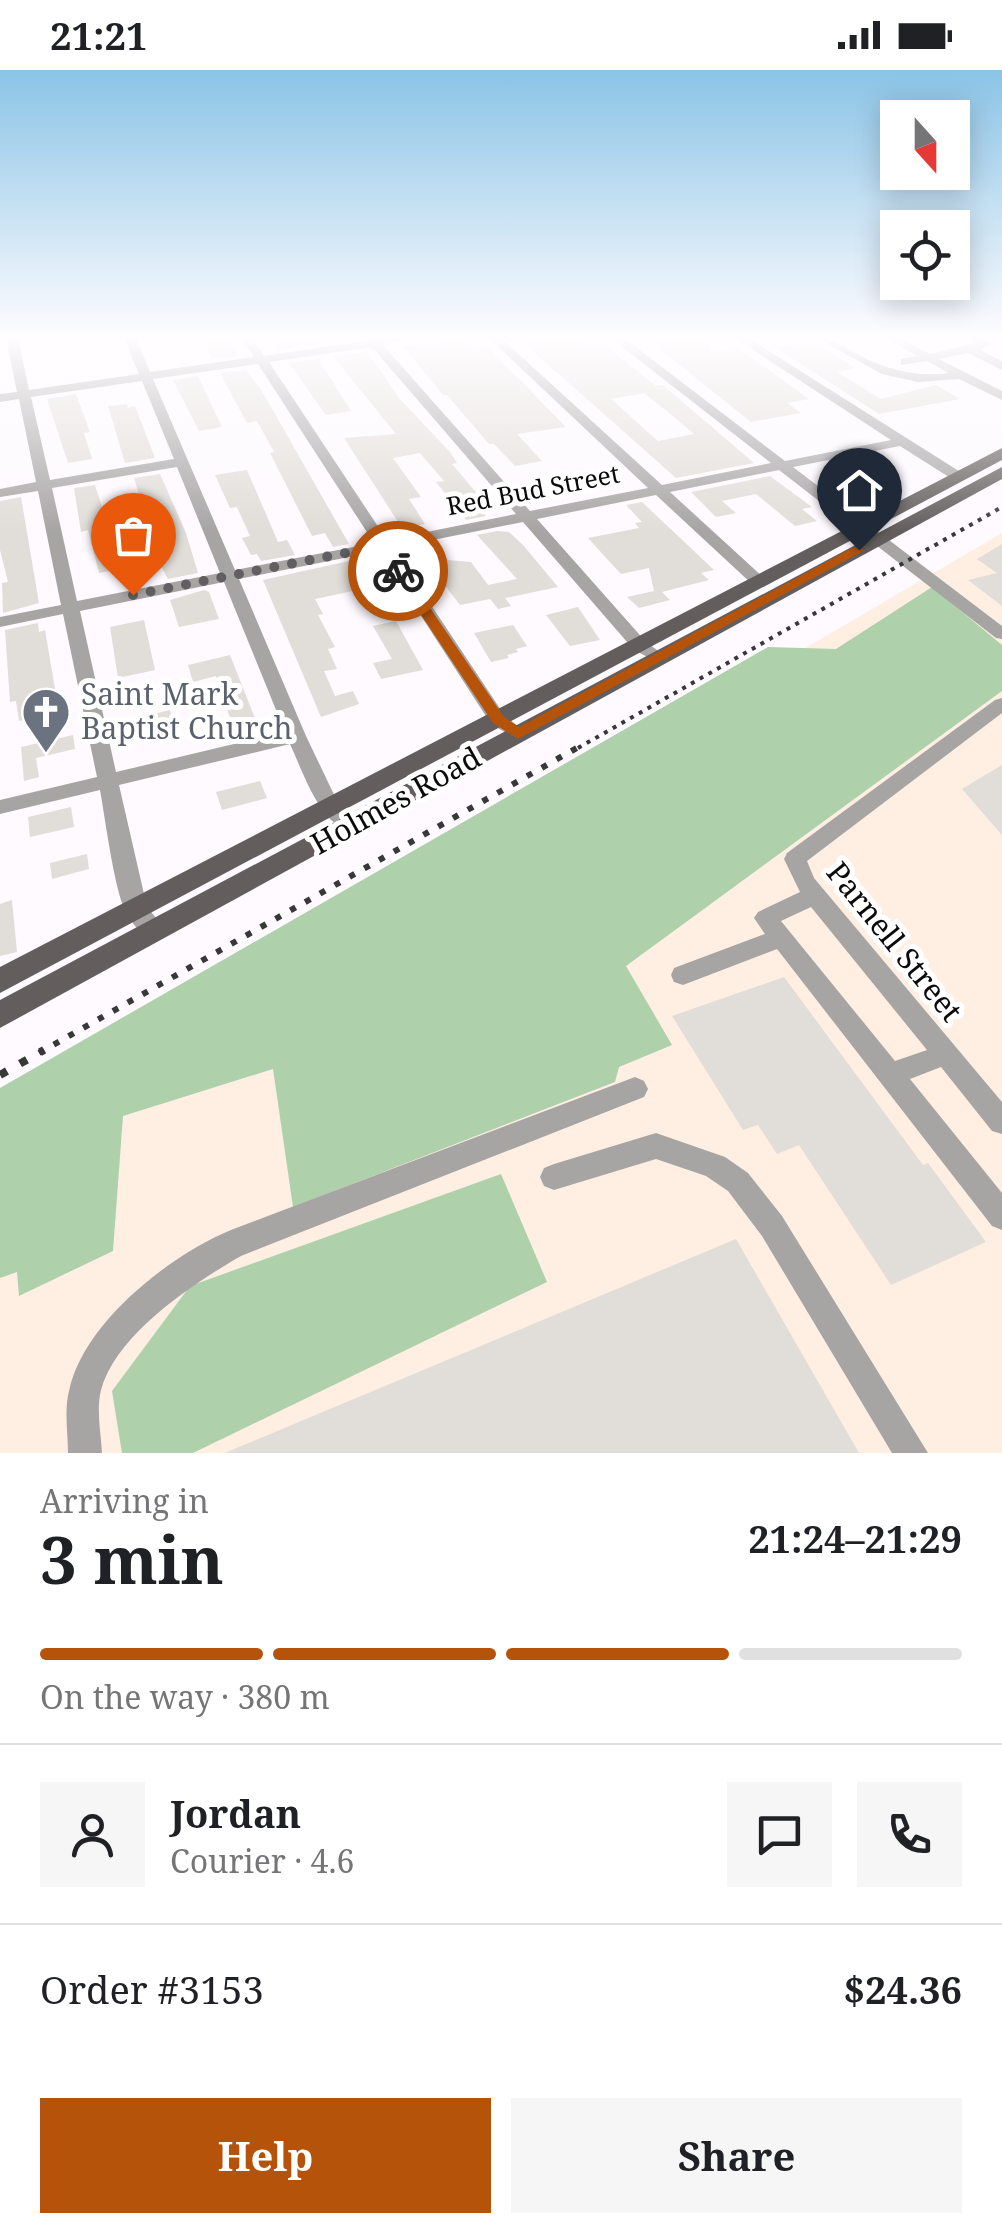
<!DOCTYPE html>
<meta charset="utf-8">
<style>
:root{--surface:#fff;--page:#f6f6f6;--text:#202124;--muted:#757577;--line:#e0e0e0;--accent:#b45309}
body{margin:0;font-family:"Noto Serif",serif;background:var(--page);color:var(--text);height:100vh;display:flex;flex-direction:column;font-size:38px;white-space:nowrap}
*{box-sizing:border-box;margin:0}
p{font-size:32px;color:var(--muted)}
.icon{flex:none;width:55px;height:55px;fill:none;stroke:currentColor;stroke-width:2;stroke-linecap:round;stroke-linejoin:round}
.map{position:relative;height:1383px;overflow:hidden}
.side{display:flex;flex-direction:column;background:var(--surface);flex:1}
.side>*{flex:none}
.needle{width:65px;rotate:159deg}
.tools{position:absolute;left:880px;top:30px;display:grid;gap:20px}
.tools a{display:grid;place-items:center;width:90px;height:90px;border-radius:0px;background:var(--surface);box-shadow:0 5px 25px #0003;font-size:50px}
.pin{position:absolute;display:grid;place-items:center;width:85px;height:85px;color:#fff;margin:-102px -42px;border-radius:50% 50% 50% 0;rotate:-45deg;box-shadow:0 0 10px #0007}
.pin .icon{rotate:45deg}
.courier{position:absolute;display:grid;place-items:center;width:100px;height:100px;margin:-50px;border:8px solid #b45309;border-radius:50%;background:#fff;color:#222;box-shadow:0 2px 12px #0007}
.headline em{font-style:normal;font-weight:700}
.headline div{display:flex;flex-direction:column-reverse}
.headline{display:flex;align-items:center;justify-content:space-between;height:170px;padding:0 40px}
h1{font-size:65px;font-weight:700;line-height:75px}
.bar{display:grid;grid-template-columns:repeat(4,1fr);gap:15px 10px;align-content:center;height:120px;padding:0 40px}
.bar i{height:12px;border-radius:8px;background:var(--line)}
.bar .on{background:var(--accent)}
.bar p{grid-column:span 4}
.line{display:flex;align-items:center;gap:25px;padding:0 40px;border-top:2px solid var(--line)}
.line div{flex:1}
.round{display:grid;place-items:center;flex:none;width:105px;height:105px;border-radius:0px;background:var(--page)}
.cta{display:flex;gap:20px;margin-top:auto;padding:20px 40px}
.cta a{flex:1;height:115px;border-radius:0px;background:var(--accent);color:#fff;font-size:40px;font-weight:700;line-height:115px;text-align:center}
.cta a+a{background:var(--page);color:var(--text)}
.status{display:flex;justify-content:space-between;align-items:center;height:70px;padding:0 50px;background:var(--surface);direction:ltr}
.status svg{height:28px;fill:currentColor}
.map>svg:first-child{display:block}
</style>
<div class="status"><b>21:21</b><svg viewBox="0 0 49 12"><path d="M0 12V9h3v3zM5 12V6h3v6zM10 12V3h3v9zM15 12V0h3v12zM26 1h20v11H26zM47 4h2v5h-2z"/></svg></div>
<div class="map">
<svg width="1002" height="1383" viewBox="0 0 1002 1383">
<rect width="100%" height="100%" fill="#fefaff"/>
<path fill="#feefe2" d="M1002,463V1383H0V1050Z"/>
<g fill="#aed0ab">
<path d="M932,517L1002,575V621L626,896L672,975L619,997L615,1012L293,1137L273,999L123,1046L113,1181L19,1226L17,1202L0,1208V1018L768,577L836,579Z"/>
<path d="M501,1104L547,1212L193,1383H122L112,1321L190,1216Z"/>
</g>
<g fill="#e1ddd8" fill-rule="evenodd">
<path d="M202,268H228L238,286L213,289Z"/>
<path d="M270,268H350L279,280Z"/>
<path d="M463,268L474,278L486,276L566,357L517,364L542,391L515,396L494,374H489L447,325H443L404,277Z"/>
<path d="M518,268H587L588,274L602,273L656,316L663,315L754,393L676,408ZM644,323L668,342L694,364L658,371L611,329Z"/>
<path d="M646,268H710L711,282L738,278L809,329L787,333L801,343L751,352Z"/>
<path d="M813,272L856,298L837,302L881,329L936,315L960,329L879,344L776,278Z"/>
<path d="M367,282L399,328L450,382L457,393L452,394L491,440L482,442L486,446L466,450L436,412L444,411L420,383L393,388L421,427L409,429L425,454L402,458L344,368L396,364L333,286Z"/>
<path d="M322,288L319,290L351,341L326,345L289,293Z"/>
<path d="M246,300L262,321L349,474L333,477L325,463L312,466L270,383L274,382L257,351L247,353L220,303Z"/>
<path d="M198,306L222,357L199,361L173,310Z"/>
<path d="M76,324L90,362L84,363L92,389L68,393L47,329Z"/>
<path d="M127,334L128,338L135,336L155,388L125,393L108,336Z"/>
<path d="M247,400L278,472L287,470L295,485L261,491L257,484L251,485L242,468L250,466L237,437L230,438L215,405Z"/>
<path d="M872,403L900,423L860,434L834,411Z"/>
<path d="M160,404L186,463L198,503L168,509L160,494L134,408Z"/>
<path d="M770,406L812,437L802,439L817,451L795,456L756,424L722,431L736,443L716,447L691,422Z"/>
<path d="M95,415L102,437L109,436L112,450L118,461L122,460L126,472L106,476L114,500L99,503L88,460L81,462L74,418Z"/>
<path d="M21,427L39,533L3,543L2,513L8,512L0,480V431Z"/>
<path d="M642,432L714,500L701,503L709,510L662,522L670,530L639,538L627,527L654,521L649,498L621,504L588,468L639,458L635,453L642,452L626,435Z"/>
<path d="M497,461L509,462L523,475L558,517L505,528L511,536L498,539L490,529L460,535L418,480L439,476L448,490L471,492L488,515L517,509L477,465Z"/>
<path d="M1002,474V536L968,510L997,503L977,489Z"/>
<path d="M358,489L372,510L369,511L372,517L315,529L323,544L318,545L335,577L328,579L337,599L324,601L335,626L353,621L359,634L321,647L263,510Z"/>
<path d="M204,520L209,522L219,549L179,557L170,530Z"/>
<path d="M578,537L600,570L570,576L546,545Z"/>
<path d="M144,550L155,600L118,608L110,557Z"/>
<path d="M396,551L423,600L381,609L373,593L392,589L373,556Z"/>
<path d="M38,553L39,562L45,560L59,642L19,651L16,631L10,632L5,560Z"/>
<path d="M513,555L527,576L516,579L518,582L507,585L509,588L491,592L474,563Z"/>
<path d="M230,585L260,661L230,669L224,653L231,651L216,606L193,612L188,595Z"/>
<path d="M170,640L175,654L134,665L130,650Z"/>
<path d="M73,665L75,679L36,688L39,707L24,711L21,677Z"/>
<path d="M1002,695V765L962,719Z"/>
<path d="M260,711L267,728L222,740L216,722Z"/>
<path d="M71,737L74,757L30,767L28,747Z"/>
<path d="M87,784L89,799L52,809L50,793Z"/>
<path d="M12,830L17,882L0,886V834Z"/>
<path d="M784,907L923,1095L928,1093L986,1172L891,1215L799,1075L777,1084L758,1055L743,1060L672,946Z"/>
<path d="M736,1169L859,1383H225Z"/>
</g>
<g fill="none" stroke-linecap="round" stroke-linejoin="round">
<g fill="#a7a5a4" fill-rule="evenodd">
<path d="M6,268H18L29,320L139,304L124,268H136L150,302L254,287L242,268H253L264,286L366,271L365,268H413L383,275L530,441L648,418L489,268H501L662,415L771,393L611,268H624L785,391L891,370L735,268H748L962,403V409H952L900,376L793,397L1002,556V569L996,568L779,400L670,422L764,508L766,511L758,516L752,514L656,425L537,449L646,572L668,588L665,592L659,593L634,580L523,452L393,478L505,646L528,664L518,670L491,654L379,481L239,509L306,666L338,733L363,755L360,760C324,769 302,699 290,674L119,715L147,837L167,861L163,867C147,872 135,858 127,844C115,825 105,747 100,720L0,744V730L97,707L63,544L0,557V547L61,535L38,421L0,427V419L36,412L19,329L0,332V324L17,322ZM372,277L516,444L387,470L269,292ZM258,294L374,473L235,500L153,309ZM142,311L174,389L50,410L31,327ZM177,397L220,503L77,531L52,418ZM224,512L285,662L116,702L80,541Z"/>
<path d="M817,268C835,268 846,278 861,286C890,301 917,307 949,303L927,291L901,295V289L917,286L886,268H900L930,284L976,273L970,268H984L992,274L980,280L1002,291V300L968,283L939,289L1002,321V330L959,309L918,312L882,304Z"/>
<path d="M1002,628V643L807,791L814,808L1002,1032V1064L992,1061L941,997L910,1009L1002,1123V1160L992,1156L777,879L683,915L674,912L671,905L674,898L765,864L754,848L758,842L800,822L784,789L787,783L995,630ZM811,837L927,980L895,991L781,851Z"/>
<path d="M635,1007L644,1011L648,1019L644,1027L241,1186C194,1213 116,1264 101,1320C96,1340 101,1363 102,1383H68C68,1363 64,1341 69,1321C83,1253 170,1185 231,1160Z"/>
<path d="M656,1063L725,1087L748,1103L782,1146L928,1383H892L762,1166L728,1121L706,1106L656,1089L554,1120L544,1116L540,1107L544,1098L554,1094Z"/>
</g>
<g fill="#635e5d" fill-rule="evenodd">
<path d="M1002,378V390L0,923V897Z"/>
<path d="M1002,397V409L0,958V930Z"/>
</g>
<path stroke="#393839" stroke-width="4" stroke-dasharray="4 6" stroke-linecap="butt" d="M578,678L1002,437"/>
<path stroke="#393839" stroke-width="6" stroke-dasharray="6 11" stroke-linecap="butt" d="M39,983L582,675"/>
<path stroke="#393839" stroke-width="8" stroke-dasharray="8 15" stroke-linecap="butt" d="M0,1005L44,980"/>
</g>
<linearGradient id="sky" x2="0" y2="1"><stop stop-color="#8ac3e6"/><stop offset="0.58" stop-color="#fffdff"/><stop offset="1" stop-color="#fffdff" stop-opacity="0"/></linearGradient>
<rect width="1002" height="462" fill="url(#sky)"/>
<path fill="#b45309" d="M854,477L865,480L518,669L493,653L392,501L403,498L504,647L519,657Z"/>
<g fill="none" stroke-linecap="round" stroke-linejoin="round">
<path stroke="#615f61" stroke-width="10" stroke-dasharray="0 18" d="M133,525L381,476L398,501"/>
</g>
<defs>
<g id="church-pin" transform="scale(2.5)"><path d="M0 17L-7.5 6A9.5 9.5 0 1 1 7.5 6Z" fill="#6b7280" stroke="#fff"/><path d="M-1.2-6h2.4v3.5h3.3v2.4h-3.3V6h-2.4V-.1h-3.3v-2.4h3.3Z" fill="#fff"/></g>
</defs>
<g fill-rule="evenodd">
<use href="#church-pin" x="46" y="642"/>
</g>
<g text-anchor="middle" stroke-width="10" stroke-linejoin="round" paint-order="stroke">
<g font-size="25" fill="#0c0b0c" stroke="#fff">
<text transform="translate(533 420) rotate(-11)" y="9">Red Bud Street</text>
</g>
<g font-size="30" fill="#5b616d" stroke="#fff" text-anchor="start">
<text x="81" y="635">Saint Mark<tspan x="81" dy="34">Baptist Church</tspan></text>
</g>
<g font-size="30" fill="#0c0b0c" stroke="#fff">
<text transform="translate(396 731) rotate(-29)" y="10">Holmes Road</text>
<text transform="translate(894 872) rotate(51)" y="10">Parnell Street</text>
</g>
</g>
</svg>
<div class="tools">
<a><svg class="needle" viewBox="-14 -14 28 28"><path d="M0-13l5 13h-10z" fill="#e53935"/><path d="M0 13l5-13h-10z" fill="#757577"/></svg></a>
<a><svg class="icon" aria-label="locate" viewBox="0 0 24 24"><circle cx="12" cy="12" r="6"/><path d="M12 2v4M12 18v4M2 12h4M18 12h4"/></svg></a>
</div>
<div class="pin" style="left:133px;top:525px;background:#ea580c"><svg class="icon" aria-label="bag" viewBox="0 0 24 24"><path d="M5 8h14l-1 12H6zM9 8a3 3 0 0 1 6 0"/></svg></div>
<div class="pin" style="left:859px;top:480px;background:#1f2937"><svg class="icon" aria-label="home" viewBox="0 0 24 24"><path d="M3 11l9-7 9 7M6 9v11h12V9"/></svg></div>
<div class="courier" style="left:398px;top:501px"><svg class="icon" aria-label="bike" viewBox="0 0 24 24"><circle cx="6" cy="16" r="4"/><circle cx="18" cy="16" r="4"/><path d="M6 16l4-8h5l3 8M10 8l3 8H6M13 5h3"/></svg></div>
</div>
<section class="side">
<div class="headline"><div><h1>3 min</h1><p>Arriving in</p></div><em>21:24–21:29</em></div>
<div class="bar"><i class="on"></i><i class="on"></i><i class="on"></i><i></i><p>On the way · 380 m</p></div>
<div class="line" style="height:180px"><a class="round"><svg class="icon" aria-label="person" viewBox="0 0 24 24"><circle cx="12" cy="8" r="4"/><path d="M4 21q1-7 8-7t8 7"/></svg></a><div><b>Jordan</b><p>Courier · 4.6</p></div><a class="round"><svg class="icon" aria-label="chat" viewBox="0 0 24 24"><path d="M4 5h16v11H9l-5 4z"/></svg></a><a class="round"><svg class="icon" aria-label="phone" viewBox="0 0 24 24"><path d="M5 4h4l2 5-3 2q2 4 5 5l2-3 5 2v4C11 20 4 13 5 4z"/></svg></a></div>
<div class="line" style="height:130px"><div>Order #3153</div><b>$24.36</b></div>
<div class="cta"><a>Help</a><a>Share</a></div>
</section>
